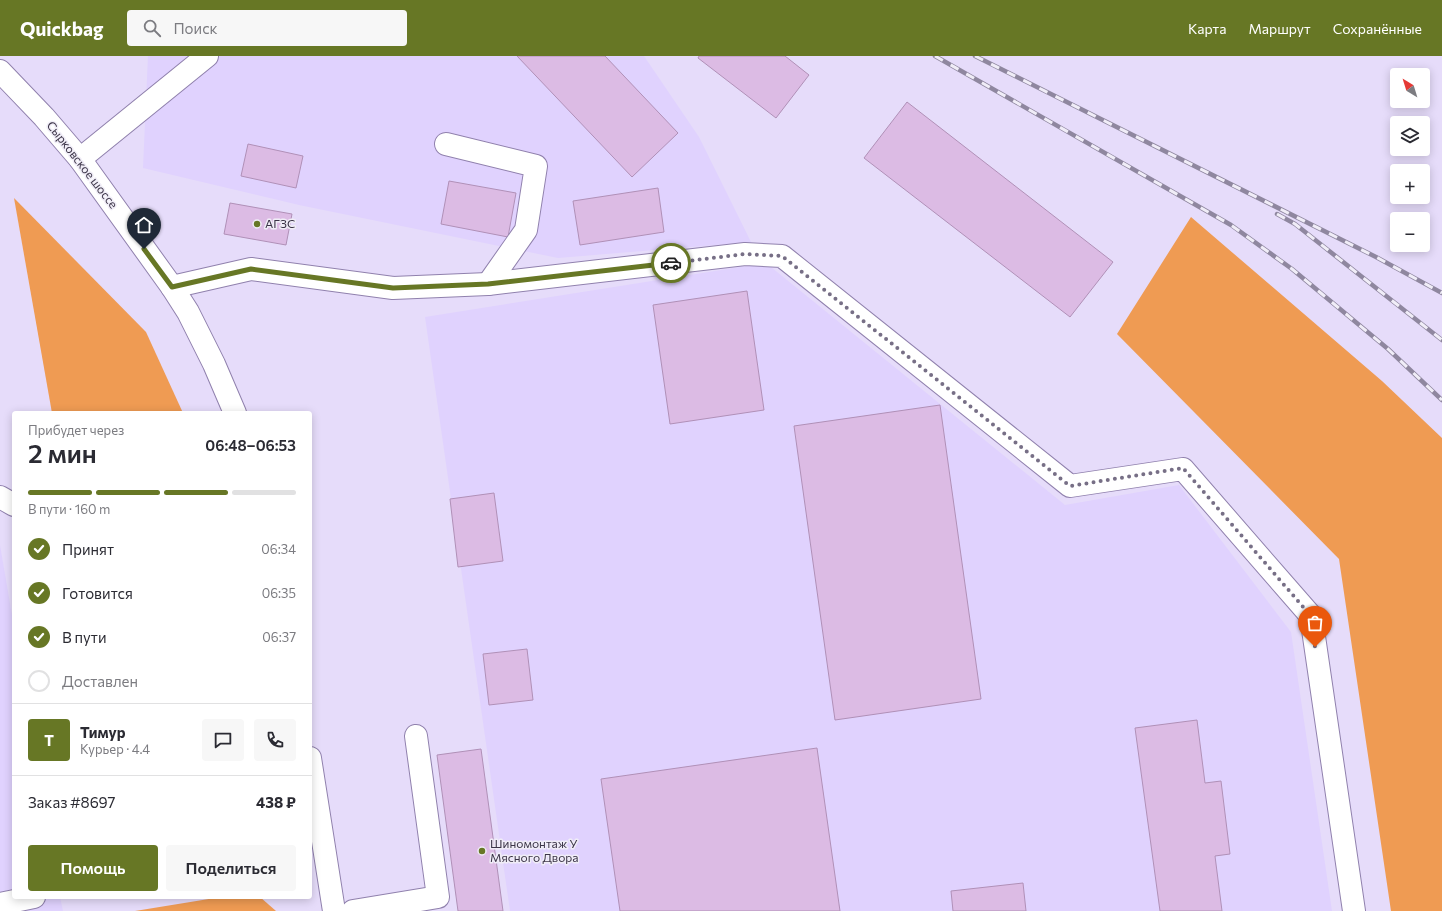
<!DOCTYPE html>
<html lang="ru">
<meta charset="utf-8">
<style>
:root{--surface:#fff;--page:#f7f7f7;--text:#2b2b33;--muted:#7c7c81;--line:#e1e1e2;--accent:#677725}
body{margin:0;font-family:Commissioner,sans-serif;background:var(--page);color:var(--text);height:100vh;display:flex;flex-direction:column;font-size:15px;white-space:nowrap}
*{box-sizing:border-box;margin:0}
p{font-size:13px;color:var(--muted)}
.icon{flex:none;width:22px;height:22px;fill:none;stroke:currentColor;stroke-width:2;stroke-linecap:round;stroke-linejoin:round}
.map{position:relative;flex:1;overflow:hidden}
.details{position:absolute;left:12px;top:355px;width:300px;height:488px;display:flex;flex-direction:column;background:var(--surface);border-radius:4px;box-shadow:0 2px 10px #0003}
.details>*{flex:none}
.needle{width:26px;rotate:322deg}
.controls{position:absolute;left:1390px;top:12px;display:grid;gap:8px}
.controls a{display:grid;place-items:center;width:40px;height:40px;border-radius:4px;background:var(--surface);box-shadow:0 2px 10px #0003;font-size:20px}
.pin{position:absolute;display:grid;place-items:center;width:34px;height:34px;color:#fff;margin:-41px -17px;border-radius:50% 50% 50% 0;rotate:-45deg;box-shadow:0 0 4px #0007}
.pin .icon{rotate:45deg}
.courier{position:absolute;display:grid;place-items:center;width:40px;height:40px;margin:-20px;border:3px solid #677725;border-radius:50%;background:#fff;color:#222;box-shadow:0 1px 5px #0007}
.headline em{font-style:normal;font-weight:600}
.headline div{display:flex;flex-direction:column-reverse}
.headline{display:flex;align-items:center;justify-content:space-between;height:68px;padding:0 16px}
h1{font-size:26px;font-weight:600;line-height:30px}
.bar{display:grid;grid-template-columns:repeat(4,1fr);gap:6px 4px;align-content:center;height:48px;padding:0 16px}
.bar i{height:5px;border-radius:3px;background:var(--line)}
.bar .on{background:var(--accent)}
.bar p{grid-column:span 4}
.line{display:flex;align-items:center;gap:10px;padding:0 16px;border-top:1px solid var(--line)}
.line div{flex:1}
.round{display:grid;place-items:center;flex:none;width:42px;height:42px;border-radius:4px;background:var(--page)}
ol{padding:0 16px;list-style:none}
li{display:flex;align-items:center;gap:12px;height:44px}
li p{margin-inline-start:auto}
li .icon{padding:4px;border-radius:50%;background:var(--accent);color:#fff;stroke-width:4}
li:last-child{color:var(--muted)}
li i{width:22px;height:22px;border:2px solid var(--line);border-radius:50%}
.cta{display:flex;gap:8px;margin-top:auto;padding:8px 16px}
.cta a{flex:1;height:46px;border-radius:4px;background:var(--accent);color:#fff;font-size:16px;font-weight:600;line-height:46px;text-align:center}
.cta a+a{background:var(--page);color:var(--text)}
header{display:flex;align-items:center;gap:24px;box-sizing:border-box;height:56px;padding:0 20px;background:var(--accent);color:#fff}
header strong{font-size:19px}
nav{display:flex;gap:22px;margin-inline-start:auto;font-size:14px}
.search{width:280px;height:36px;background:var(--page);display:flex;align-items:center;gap:10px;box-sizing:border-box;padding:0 14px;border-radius:4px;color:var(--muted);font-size:15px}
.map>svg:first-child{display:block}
</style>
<header>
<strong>Quickbag</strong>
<div class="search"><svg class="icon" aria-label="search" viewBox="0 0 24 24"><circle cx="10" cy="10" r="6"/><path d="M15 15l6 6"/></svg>Поиск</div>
<nav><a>Карта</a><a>Маршрут</a><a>Сохранённые</a></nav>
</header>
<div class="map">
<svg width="1442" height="855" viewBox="0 0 1442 855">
<rect width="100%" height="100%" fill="#e6dcfa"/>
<g fill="#e0d2fe">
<path d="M148,0H644L699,81L751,186L558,202L299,149L143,112Z"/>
<path d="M766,207L1065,449L1179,429L1291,576L1332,855H510L425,261Z"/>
<path d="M0,489L14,571V841H60L63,855H0Z"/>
</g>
<g fill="#ef9b53">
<path d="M14,142L146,276L183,357H52Z"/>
<path d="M1191,161L1382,325L1442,382V855H1391L1339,503L1117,278Z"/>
<path d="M221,841H260L276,855H135Z"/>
</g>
<g fill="#dcbbe4" stroke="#b090b7">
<path d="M517,0H605L678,77L632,121Z"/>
<path d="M699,0H785L809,19L776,62L698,2Z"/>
<path d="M907,46L1113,206L1070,261L864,102Z"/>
<path d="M248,88L303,100L296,132L241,120Z"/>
<path d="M449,125L516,137L508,181L441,168Z"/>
<path d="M658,132L664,176L580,189L573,145Z"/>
<path d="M230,147L292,158L286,189L224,178Z"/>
<path d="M747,235L764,354L670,368L653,249Z"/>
<path d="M940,349L981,643L835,664L794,370Z"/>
<path d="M494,437L503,505L458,511L450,443Z"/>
<path d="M527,593L533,644L489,649L483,598Z"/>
<path d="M1197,664L1205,727L1221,725L1230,798L1215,800L1222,855H1160L1135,672Z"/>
<path d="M817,692L840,855H620L601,723Z"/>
<path d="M481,693L503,855H458L437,699Z"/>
<path d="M1023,827L1026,855H953L951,835Z"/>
</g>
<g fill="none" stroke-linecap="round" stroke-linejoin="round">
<g stroke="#9081ad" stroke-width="24">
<g id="minor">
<path d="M446,88L536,110L526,174L488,228"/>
<path d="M80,103L207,0"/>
<path d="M172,231L251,213L393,232L488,228L745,198L782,200L1070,430L1183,413L1311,560L1354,855"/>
<path d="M0,441L14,449"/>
<path d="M0,848L34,841"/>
<path d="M353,855L438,841L416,680"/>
</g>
</g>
<g stroke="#9081ad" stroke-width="24">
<g id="major">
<path d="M0,15L44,61L80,103L172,231L188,256L214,308L235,357"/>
<path d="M310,702L334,855"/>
</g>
</g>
<use href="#minor" stroke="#fff" stroke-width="22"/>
<use href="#major" stroke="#fff" stroke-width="22"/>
<g stroke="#8f879f" stroke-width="4.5">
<g id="rail">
<path d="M935,0L1231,169L1292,213L1388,293L1442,344"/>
<path d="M975,0L1376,201L1442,237"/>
<path d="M1277,158L1295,168L1442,284"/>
</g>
</g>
<use href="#rail" stroke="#f0edf7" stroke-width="3" stroke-dasharray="9" stroke-linecap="butt"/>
</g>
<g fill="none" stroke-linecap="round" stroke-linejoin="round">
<path stroke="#776f86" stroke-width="4" stroke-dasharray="0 7.2" d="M671,207L745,198L782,200L1070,430L1183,412L1311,560L1315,591"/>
<path stroke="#677725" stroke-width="5" d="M144,193L172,231L251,213L393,232L488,228L671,207"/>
</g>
<g fill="#677725" stroke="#f0edf7" stroke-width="1.5">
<circle cx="257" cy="168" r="4"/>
<circle cx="482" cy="795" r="4"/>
</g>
<g text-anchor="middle" stroke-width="3" stroke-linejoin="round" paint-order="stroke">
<g font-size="12" fill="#3b3447" stroke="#f0edf7">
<text transform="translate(82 109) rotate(52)" y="4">Сырковское шоссе</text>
</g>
<g font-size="12" fill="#3b3447" stroke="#f0edf7" text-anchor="start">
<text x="265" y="172">АГЗС</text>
<text x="490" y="792">Шиномонтаж У<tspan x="490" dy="14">Мясного Двора</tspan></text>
</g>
</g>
</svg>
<div class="controls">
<a><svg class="needle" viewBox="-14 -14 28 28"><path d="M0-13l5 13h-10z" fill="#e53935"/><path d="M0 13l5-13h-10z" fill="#7c7c81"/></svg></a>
<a><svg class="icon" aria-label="layers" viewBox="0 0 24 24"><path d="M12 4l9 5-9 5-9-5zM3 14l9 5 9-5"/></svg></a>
<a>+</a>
<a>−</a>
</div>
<div class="pin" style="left:1315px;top:591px;background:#ea580c"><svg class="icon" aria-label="bag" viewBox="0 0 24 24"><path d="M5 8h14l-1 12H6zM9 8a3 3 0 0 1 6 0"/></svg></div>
<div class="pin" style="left:144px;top:193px;background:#1f2937"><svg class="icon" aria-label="home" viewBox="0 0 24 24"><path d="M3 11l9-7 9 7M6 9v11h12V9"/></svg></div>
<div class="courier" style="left:671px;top:207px"><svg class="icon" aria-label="car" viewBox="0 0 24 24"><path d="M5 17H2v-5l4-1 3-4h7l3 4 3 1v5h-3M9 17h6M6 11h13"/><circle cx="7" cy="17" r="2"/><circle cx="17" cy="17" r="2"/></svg></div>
<section class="details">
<div class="headline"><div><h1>2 мин</h1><p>Прибудет через</p></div><em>06:48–06:53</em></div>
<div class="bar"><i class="on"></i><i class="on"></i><i class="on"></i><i></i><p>В пути · 160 m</p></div>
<ol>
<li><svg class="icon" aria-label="check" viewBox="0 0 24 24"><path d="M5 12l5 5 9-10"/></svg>Принят<p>06:34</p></li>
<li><svg class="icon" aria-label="check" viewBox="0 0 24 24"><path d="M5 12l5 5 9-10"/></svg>Готовится<p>06:35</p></li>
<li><svg class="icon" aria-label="check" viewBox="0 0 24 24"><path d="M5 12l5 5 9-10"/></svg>В пути<p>06:37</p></li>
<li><i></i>Доставлен</li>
</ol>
<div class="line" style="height:72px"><b class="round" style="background:var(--accent);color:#fff">Т</b><div><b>Тимур</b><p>Курьер · 4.4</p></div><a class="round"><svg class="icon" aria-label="chat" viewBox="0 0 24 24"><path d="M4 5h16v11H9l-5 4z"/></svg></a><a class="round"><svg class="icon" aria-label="phone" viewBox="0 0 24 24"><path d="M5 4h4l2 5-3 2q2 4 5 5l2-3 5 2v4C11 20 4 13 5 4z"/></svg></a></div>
<div class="line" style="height:52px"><div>Заказ #8697</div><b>438 ₽</b></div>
<div class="cta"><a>Помощь</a><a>Поделиться</a></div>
</section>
</div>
